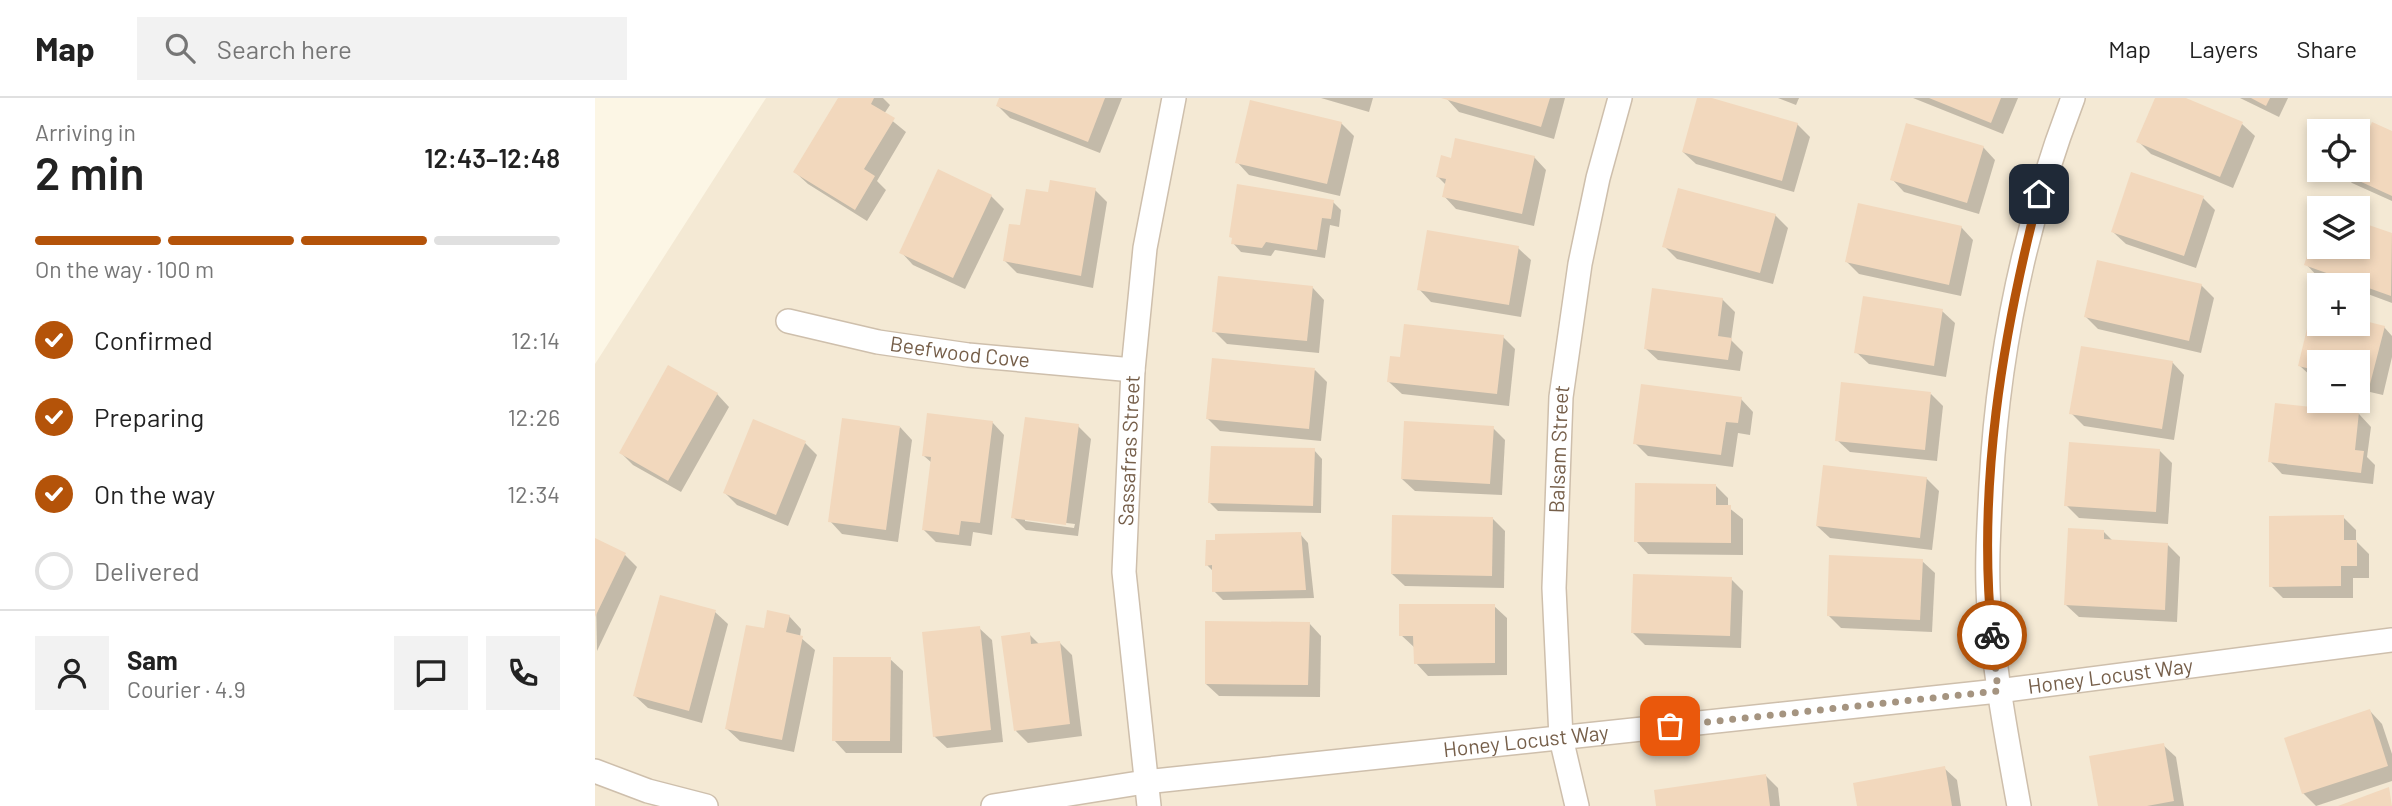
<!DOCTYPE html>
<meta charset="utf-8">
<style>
:root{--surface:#fff;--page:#f2f2f2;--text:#222;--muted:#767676;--line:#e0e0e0;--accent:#b45309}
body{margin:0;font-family:Barlow,sans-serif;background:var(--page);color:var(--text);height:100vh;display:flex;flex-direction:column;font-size:26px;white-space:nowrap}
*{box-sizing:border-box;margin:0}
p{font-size:23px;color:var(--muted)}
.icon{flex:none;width:38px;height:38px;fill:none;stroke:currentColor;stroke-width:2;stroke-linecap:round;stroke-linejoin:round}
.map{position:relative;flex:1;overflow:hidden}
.sheet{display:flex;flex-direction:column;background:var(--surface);width:595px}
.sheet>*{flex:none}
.buttons{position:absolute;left:1712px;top:21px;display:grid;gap:14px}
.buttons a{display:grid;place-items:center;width:63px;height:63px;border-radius:0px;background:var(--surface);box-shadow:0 4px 10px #0003;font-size:35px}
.pin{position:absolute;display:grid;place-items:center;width:60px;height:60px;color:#fff;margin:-30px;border-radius:14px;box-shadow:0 4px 10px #0006}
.courier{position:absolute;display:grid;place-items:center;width:70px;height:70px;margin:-35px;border:5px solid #b45309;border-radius:50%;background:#fff;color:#222;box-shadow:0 2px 9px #0007}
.head em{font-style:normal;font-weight:600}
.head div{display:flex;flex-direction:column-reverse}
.head{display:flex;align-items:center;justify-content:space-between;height:119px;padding:0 35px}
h1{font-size:46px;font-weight:600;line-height:52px}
.bar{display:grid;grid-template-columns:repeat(4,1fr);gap:10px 7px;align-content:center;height:84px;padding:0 35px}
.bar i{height:9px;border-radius:5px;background:var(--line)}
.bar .current{background:var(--accent)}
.bar p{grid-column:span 4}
.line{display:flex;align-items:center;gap:18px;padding:0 35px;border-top:2px solid var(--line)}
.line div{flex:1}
.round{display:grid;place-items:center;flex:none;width:74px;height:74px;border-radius:0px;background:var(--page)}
ol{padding:0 35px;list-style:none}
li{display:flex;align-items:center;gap:21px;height:77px}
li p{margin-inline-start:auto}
li .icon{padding:7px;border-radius:50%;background:var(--accent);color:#fff;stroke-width:4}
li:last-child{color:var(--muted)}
li i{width:38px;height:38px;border:4px solid var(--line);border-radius:50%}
header{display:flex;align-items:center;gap:42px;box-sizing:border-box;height:98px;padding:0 35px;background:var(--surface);border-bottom:2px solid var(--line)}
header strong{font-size:33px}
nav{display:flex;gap:38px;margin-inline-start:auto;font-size:24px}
.search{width:490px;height:63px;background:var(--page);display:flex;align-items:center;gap:18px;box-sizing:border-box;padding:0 24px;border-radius:0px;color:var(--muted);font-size:26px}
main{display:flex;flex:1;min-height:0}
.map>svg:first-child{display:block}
</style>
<header>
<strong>Map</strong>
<div class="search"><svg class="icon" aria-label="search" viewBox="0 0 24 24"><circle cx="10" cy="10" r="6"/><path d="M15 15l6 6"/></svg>Search here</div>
<nav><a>Map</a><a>Layers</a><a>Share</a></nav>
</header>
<main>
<section class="sheet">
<div class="head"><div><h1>2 min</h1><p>Arriving in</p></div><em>12:43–12:48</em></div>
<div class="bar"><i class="current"></i><i class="current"></i><i class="current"></i><i></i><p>On the way · 100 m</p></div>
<ol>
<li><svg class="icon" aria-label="check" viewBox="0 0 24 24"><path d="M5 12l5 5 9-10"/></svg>Confirmed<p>12:14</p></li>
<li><svg class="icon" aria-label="check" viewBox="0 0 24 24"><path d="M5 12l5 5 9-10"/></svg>Preparing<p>12:26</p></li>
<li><svg class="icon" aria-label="check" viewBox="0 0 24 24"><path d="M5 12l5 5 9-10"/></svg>On the way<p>12:34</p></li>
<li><i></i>Delivered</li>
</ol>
<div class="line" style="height:126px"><a class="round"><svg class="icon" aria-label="person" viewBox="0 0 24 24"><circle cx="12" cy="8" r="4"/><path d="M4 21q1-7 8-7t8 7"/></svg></a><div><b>Sam</b><p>Courier · 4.9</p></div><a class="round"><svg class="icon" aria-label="chat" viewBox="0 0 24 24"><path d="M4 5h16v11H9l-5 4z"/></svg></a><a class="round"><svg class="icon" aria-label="phone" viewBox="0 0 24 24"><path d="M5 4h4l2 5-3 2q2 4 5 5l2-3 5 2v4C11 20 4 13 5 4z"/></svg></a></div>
</section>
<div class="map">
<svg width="1797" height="708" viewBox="0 0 1797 708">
<rect width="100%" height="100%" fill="#fcf6e5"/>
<path fill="#f4e9d4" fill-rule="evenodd" d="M171,0H1797V708H0V266ZM1724,33H1762V72H1724ZM1724,110H1762V149H1724ZM1724,187H1762V226H1724ZM1724,264H1762V303H1724Z"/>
<g fill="#0003" fill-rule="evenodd">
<path d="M245,0H288L295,7L289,16L311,34L282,83L291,92L272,123L213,86L200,74Z"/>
<path d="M406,0H527L505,55L415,20L403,8Z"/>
<path d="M726,0H778L774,14Z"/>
<path d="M970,0L959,41L864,14L852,1Z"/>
<path d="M1104,0L1202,26L1215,39L1199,94L1101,66L1088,54Z"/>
<path d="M1183,0H1204L1201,7Z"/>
<path d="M1318,0H1423L1408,36Z"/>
<path d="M1562,0H1587L1647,26L1660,38L1638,90L1556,56L1543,43Z"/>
<path d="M1645,0H1693L1684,19Z"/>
<path d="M746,25L759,38L745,98L654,77L642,64Z"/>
<path d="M1797,35V103L1757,85L1744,72H1762Z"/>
<path d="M1388,49L1400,62L1384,116L1309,94L1297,81Z"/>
<path d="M939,59L951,72L939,128L861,111L849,98L851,87L843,79L857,62Z"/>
<path d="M500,92L512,104L498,190L422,175L410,163L427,129L454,96Z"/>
<path d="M396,98L409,111L370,191L318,167L306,154Z"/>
<path d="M1608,100L1620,112L1601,170L1531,146L1518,134Z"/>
<path d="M738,104L746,112L744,129L735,127L730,160L680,152L676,158L646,154L638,145Z"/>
<path d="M1180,117L1193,130L1178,186L1082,161L1069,148Z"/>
<path d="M1762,124L1797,137V205L1762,192V187H1747L1723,179L1711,166L1724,130V149H1762Z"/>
<path d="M1366,129L1378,142L1366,198L1264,176L1252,164Z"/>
<path d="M923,150L936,162L926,219L836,204L824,191Z"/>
<path d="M1606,187L1619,200L1606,255L1503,231L1490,218Z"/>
<path d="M717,189L729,202L724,255L632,246L619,233Z"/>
<path d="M1127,201L1140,214L1136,242L1148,254L1145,273L1063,262L1050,250Z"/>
<path d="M1347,213L1360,225L1351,279L1274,266L1261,254Z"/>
<path d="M1724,226L1789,229L1797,238V259L1788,297L1762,291V264H1724V282L1718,280L1705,268Z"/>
<path d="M908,239L920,251L914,308L807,296L794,284L807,261Z"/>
<path d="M1577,264L1589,277L1579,342L1489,328L1476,315Z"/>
<path d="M720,272L732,284L726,343L625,333L612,320Z"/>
<path d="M122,296L134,309L86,394L38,367L26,355Z"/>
<path d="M1336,296L1348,308L1342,363L1255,354L1242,342Z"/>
<path d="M1146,301L1158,314L1155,337L1143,335L1138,369L1053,358L1040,345Z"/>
<path d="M1764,316L1776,329L1772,359L1780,367L1778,386L1687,376L1675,363Z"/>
<path d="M397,324L409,337L397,437L378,434L376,448L341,444L328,431L337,365L329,358Z"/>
<path d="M483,328L496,341L483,438L431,432L418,419ZM430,420L480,426L479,430L430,423Z"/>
<path d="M305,329L317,342L303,444L247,436L235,423Z"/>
<path d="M898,330L910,342L907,397L820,393L807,381Z"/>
<path d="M210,345L222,357L193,428L142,407L130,395Z"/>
<path d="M719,352L727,361L726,415L623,413L614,404Z"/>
<path d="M1564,352L1577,365L1573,426L1484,420L1471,407Z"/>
<path d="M1331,380L1344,393L1337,452L1235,440L1222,428Z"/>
<path d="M1121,388L1133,400V409L1148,421V457L1053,456L1041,443Z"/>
<path d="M1748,419L1761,432V443L1774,456V480H1758V500H1688L1676,488Z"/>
<path d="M897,420L910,433L909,490L810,488L797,476Z"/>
<path d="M1508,433L1519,444L1572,446L1585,459L1582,524L1484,519L1471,507Z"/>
<path d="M705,436L713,445L719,500L628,502L619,493V474L612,467Z"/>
<path d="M0,442L30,457L42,469L2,553Z"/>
<path d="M1327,463L1340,475L1337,534L1246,530L1234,518Z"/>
<path d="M1136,481L1148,493L1146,550L1050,547L1037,534Z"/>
<path d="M899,508L912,520V577L833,578L821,565L820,550L806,537Z"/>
<path d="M120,514L133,526L107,625L53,610L40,598Z"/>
<path d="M194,518L206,531L205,539L220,552L199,654L145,643L132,631L170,532Z"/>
<path d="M714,525L726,538L725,599L624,598L611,586Z"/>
<path d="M384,530L397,542L408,644L352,650L339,638Z"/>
<path d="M434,536L445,547L464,544L477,557L487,638L433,645L421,633Z"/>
<path d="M295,561L308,573L307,655H251L239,642Z"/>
<path d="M1775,613L1787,626L1797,656V683L1721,708L1708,695Z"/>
<path d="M1568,647L1581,659L1589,708H1505Z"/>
<path d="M1349,670L1362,682L1366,708H1264Z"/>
<path d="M1170,677L1183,690L1185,708H1063Z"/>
</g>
<g fill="#f2d8bd">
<path d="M243,0H279L276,6L300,20L269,71L280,78L260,112L198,74Z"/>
<path d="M404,0H510L493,44L401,8Z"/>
<path d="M846,0H955L946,29Z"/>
<path d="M1102,0H1117L1203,25L1187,83L1087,54Z"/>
<path d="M1334,0H1406L1396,25Z"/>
<path d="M1560,0H1591L1648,24L1625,79L1541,44Z"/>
<path d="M1656,0H1675L1671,8Z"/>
<path d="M655,2L747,24L732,86L640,65Z"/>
<path d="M1777,24L1797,33V98L1740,72H1762V56Z"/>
<path d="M1311,25L1389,48L1372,105L1295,82Z"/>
<path d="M860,40L940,58L927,116L847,99L851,81L841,79L846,57L856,60Z"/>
<path d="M343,71L397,97L358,180L304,155Z"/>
<path d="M1536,74L1609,98L1589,158L1516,134Z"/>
<path d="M455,82L501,90L486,178L408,163L414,126L425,127L431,91L453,94Z"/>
<path d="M642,86L739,102L736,121L727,120L722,152L671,144L667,150L636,146L637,140L634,139Z"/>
<path d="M1083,90L1181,116L1165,175L1067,149Z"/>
<path d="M1263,105L1367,128L1354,187L1250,164Z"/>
<path d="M1762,123L1797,135L1796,198L1709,167L1723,125L1724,149H1762Z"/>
<path d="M832,132L924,148L914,207L822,192Z"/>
<path d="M1502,162L1607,186L1594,243L1489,219Z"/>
<path d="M623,178L718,188L712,243L617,234Z"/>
<path d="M1057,190L1128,200L1123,238L1137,240L1133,262L1049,251Z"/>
<path d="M1268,198L1348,211L1339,268L1259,255Z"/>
<path d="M1717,210L1724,212V226H1762V221L1790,228L1775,286L1762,283V264H1724V273L1703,268Z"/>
<path d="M809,226L909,237L902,296L792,284L795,258L805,259Z"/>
<path d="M1486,248L1578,263L1567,331L1474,316Z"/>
<path d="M617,260L720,270L714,331L611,321Z"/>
<path d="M73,267L123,295L73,383L24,355Z"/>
<path d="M1246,284L1336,294L1330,352L1240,343Z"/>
<path d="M1046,286L1147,299L1143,325L1131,324L1126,357L1038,346Z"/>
<path d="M1680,305L1764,314L1760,352L1769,353L1766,375L1673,364Z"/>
<path d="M332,315L398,323L385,425L366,423L364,437L327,432L336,359L327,358Z"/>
<path d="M430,319L484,326L471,427L416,420Z"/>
<path d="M247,320L305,328L291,432L233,424Z"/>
<path d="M158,321L211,343L181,417L128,395Z"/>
<path d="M809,323L899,328L895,386L806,381Z"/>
<path d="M1474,344L1565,351L1561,414L1469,408Z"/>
<path d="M616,348L720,350L718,408L613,405Z"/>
<path d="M1228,367L1332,379L1325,440L1221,428Z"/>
<path d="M1040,385L1121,386V407H1136V445L1039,444Z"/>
<path d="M797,417L898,419L897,478L796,476Z"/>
<path d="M1749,417V442H1762V468H1746V488L1674,489V418Z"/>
<path d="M1473,430L1509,432V441L1573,445L1570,512L1469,507Z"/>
<path d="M706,434L711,492L617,494V467L610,468L611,442H620V436Z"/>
<path d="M0,440L31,455L0,519Z"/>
<path d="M1234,457L1328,461L1325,522L1232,518Z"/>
<path d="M1038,476L1137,479L1135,538L1036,535Z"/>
<path d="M65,497L121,512L94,613L38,598Z"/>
<path d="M804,506H900V565L819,566L818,538H804Z"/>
<path d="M172,512L195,517L191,534L208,538L187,642L130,631L151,527L169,530Z"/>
<path d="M610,523L715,524L713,587L610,586Z"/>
<path d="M385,528L396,632L338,639L327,534Z"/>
<path d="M435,534L436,546L465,543L475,626L419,633L406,538Z"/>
<path d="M238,559H296L295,643H237Z"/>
<path d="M1775,611L1793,668L1707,696L1689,640Z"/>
<path d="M1569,645L1579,703L1552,708H1503L1494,658Z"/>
<path d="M1350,668L1357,708H1262L1258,685Z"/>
<path d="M1171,676L1175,708H1061L1059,692Z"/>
<path d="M1794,689L1797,708H1743Z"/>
</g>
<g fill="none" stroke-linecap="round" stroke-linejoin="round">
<g stroke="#cebfac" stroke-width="26">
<g id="minor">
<path id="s1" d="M193,223L283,244L373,257L538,272"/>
<path d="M0,673L53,693L111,708"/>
<path id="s2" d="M398,708L550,684L1403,593L1797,542"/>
<path id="s3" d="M554,708L529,474L538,272L550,150L579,0"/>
<path id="s4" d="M982,708L966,640L959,490L966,299L985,166L1003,80L1025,0"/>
<path d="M1424,708C1412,642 1400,576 1394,509C1391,469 1394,427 1396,387C1403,253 1430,125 1478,0"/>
</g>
</g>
<use href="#minor" stroke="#fff" stroke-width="23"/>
</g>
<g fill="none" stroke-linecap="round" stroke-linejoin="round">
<path stroke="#a59480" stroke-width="7" stroke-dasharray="0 12.6" d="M1075,628L1403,593L1397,537"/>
<path stroke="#b45309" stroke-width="9" d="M1397,537C1382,389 1407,239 1444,96"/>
</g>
<g text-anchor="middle" stroke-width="7" stroke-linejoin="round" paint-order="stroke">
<g font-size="21" fill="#765f4a" stroke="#fffaec">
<text dy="7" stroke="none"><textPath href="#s1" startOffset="175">Beefwood Cove</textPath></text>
<text dy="7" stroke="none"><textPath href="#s4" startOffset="359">Balsam Street</textPath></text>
<text dy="7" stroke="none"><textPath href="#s3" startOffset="357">Sassafras Street</textPath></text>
<text dy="7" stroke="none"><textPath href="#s2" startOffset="1125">Honey Locust Way</textPath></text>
<text dy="7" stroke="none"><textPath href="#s2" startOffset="537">Honey Locust Way</textPath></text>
</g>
</g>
</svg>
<div class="buttons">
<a><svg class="icon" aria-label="locate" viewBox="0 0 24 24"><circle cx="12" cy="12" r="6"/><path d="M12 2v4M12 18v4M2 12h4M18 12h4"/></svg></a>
<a><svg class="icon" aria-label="layers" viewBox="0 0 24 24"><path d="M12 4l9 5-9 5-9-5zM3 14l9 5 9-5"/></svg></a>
<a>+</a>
<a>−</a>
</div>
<div class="pin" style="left:1075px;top:628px;background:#ea580c"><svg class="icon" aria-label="bag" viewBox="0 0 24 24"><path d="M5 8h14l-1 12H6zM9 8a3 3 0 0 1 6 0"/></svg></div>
<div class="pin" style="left:1444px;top:96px;background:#1f2937"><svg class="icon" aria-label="home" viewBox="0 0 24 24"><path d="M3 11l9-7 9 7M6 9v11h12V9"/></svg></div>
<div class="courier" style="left:1397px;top:537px"><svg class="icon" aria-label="bike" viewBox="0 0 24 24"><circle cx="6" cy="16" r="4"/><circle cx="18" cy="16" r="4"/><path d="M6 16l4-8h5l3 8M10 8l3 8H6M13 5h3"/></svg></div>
</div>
</main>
